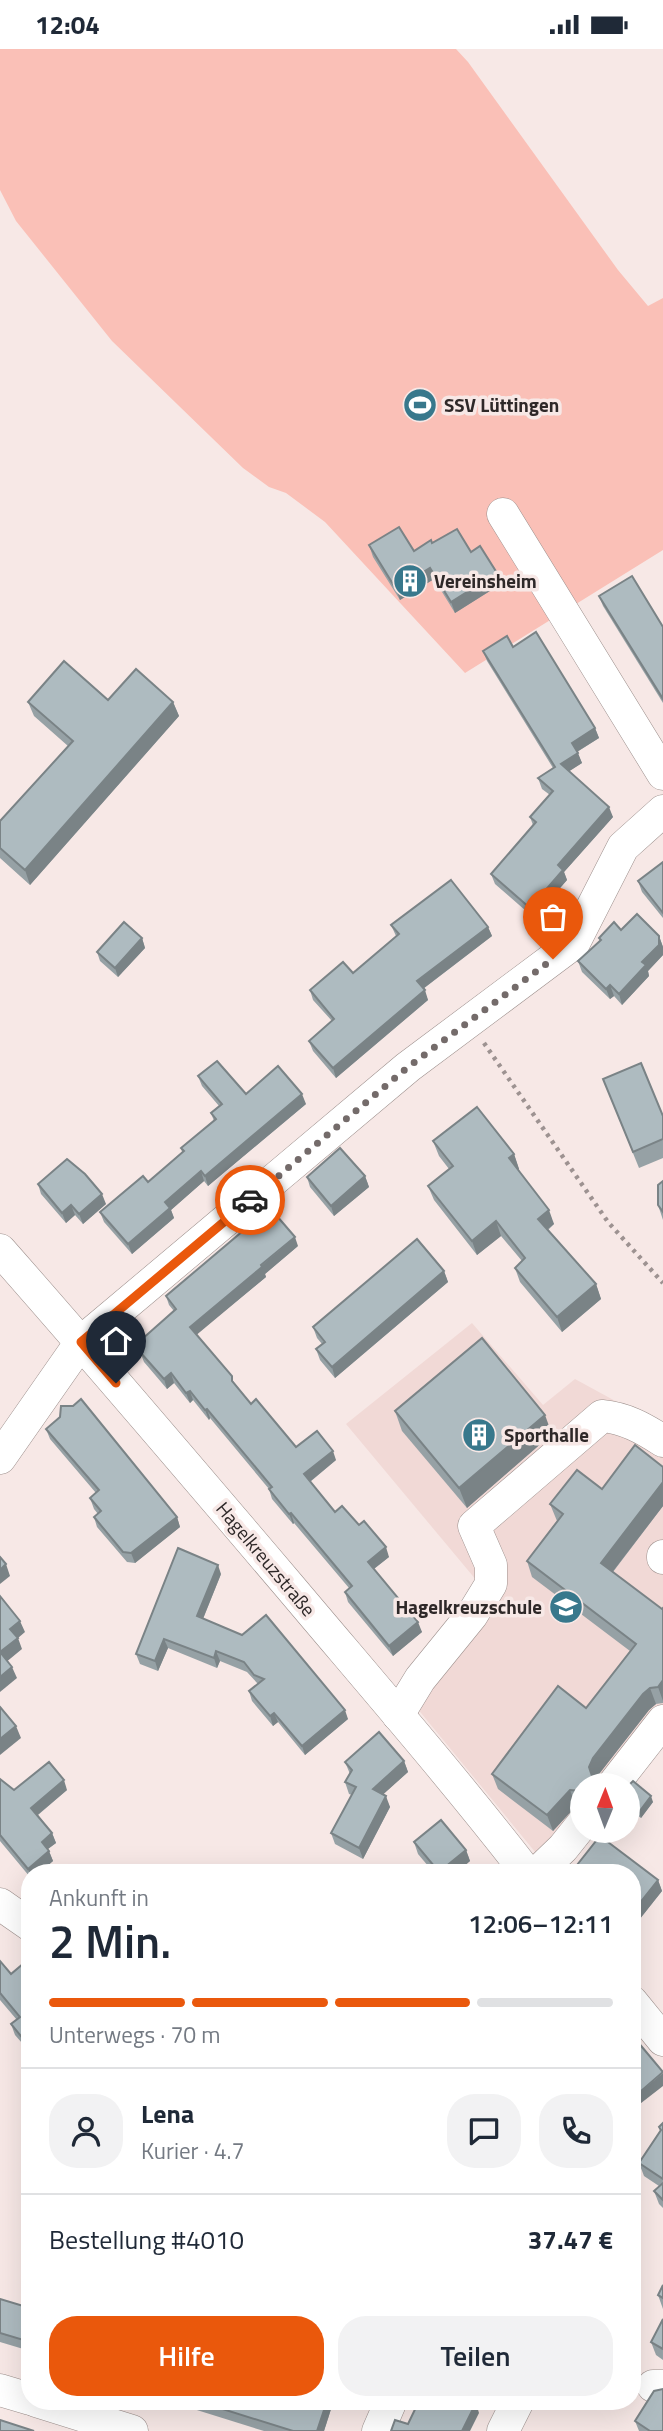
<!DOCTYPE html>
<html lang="de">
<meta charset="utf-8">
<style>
:root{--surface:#fff;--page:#f2f2f3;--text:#1f2937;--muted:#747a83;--line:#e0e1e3;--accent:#ea580c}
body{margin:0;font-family:"Titillium Web",sans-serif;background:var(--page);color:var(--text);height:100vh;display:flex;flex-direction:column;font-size:26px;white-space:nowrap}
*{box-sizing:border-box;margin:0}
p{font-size:23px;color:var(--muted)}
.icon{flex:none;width:38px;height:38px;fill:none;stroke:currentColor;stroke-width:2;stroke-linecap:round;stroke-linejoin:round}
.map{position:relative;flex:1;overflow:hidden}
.side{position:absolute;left:21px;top:1815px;width:620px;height:546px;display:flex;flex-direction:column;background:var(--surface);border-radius:28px;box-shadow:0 7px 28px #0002}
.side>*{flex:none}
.needle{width:46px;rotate:1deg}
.controls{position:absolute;left:570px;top:1724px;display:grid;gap:14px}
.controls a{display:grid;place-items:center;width:70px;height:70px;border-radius:50%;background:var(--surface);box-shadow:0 7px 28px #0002;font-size:35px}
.pin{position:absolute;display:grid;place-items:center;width:60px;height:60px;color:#fff;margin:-72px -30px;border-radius:50% 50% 50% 0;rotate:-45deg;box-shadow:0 0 7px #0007}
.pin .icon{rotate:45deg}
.courier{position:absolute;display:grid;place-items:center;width:70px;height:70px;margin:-35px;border:5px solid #ea580c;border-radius:50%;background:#fff;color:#222;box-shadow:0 2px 9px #0007}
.summary em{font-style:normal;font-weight:600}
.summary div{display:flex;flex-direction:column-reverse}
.summary{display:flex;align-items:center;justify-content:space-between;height:119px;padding:0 28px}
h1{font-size:46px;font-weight:600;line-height:52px}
.bar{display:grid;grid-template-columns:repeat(4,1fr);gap:10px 7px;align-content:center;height:84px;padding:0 28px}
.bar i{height:9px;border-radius:5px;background:var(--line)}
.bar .current{background:var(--accent)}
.bar p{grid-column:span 4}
.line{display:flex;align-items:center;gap:18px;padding:0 28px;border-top:2px solid var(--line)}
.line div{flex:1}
.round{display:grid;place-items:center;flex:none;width:74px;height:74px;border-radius:28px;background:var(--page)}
.primary-button{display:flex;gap:14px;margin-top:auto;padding:14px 28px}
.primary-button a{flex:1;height:80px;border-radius:28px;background:var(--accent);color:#fff;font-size:28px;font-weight:600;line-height:80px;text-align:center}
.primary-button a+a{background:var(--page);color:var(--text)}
.status{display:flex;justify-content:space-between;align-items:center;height:49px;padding:0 35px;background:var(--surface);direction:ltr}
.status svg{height:19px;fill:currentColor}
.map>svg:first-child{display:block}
</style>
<div class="status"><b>12:04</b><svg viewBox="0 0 49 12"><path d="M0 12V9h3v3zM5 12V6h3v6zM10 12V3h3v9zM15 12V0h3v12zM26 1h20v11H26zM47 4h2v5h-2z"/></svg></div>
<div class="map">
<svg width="663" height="2382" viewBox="0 0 663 2382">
<rect width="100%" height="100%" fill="#f7e8e6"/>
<path fill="#f1d9d6" d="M472,1274L543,1356L575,1330L663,1378V1684L621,1736H583V1782L536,1804L403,1642L482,1538L346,1375Z"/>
<path fill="#fac0b7" d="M0,0H456L468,13L618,221L648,257L663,249V501L465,624L325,473L286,444L269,438L243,419L112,292L16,172L0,141Z"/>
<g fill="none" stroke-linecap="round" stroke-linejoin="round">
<g stroke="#9c8f8c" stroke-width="33">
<g id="minor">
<path d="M503,465L663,725"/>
<path d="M0,1201C98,1312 194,1425 290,1538C370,1633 451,1726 527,1824"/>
<path d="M0,1409L81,1293L408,1018L574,894L623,798L663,762"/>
<path d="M663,1507V1509"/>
<path d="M398,1666L420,1630L472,1566L491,1535V1516L474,1477L602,1367C625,1369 643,1379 663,1392"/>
<path d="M613,1736L663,1672"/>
<path d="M537,1824L563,1799L583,1774"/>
<path d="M0,1855L30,1876"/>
<path d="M632,1953L663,1991"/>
<path d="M653,2337H663"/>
<path d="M0,2341L30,2350"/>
<path d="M36,2352L132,2382"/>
<path d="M378,2382L391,2352"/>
<path d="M503,2382L518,2352"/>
</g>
</g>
<path stroke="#9d9291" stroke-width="4.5" stroke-dasharray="3.5 5" stroke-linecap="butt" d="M484,994L608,1173L663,1234"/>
<use href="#minor" stroke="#fff" stroke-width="32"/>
</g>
<g fill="#96a1a5">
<path d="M432,494L471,503L497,524L501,535L455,564L434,530L400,551L373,508L369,496L414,502Z"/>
<path d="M599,547L663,578V654L603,557Z"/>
<path d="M513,598L595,679L599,689L577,703L582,714L569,722L613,768L564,823L567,831L534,869L495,835L491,825L533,776L530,768L550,746L542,740L538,729L553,719L487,612L483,602Z"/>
<path d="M108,651L173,653L179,667L30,836L0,809V772L68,697L34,667L28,653Z"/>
<path d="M663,813V869L642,843L638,832Z"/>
<path d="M391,876L488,878L492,887L423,940L428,951L336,1029L313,1002L309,992L332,972L313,951L310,941L353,924L396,887Z"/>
<path d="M621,881L659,887L663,898V906L648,922L649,927L622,956L614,947L610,950L582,923L578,912L600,892L599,889Z"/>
<path d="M142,889L145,899L118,928L100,912L97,903Z"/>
<path d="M198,1027L246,1045L306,1055L208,1137L204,1132L171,1161L174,1169L132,1205L104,1173L100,1163L148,1133L182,1103L181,1099L214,1072L211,1064L219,1057L202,1037Z"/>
<path d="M603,1030L663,1067V1109L639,1119Z"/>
<path d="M433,1092L514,1105L519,1120L518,1121L554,1175L548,1181L596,1235L601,1250L562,1283L520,1233L515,1219L522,1212L501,1187L477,1206L434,1151L428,1137L449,1120L439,1107Z"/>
<path d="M365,1127L369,1138L334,1167L310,1138L307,1128Z"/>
<path d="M38,1135L106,1155L83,1175L75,1166L66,1174L41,1145Z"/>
<path d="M658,1156L663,1163V1171Z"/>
<path d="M298,1197L265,1225L266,1228L196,1285L251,1355L296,1398L336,1411L310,1433L335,1463L359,1476L389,1508L374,1520L422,1583L393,1607L348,1553L345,1543L349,1539L294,1474L293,1475L272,1450L269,1440L210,1369L209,1371L193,1351L190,1354L174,1334L167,1340L144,1313L140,1303L174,1262L169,1256L166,1247Z"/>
<path d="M444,1222L448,1233L335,1329L320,1311L316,1300L322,1295L317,1289L313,1278Z"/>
<path d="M395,1362L552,1385L467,1459L402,1382Z"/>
<path d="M46,1380L177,1468L180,1478L135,1514L127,1513L97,1478L94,1468L98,1465L94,1460L90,1449L96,1444L50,1390Z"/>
<path d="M663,1418V1457L613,1523L662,1560L663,1559V1654L656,1655L649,1661L599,1725L595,1734L583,1736V1757H576L553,1782L498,1740L492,1725L586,1659L630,1602L532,1528L527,1512L557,1472L550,1455L602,1440Z"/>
<path d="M221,1525L203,1570L348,1670L305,1706L278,1673L273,1677L252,1652L249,1642L258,1635L247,1623L220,1612L217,1619L168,1599L158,1622L140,1615L136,1605Z"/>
<path d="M404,1712L408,1723L383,1745L390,1758L363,1810L335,1795L331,1784L352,1746L349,1745L345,1733L350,1725L345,1713Z"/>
<path d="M0,1730L14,1741H67L38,1766L52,1784L56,1794L48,1800L53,1812L39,1824H30V1828L0,1792Z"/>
<path d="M628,1737L653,1753L641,1769L628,1759Z"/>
<path d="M600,1787L658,1831L662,1842L639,1871L632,1866V1824H580L577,1816Z"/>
<path d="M414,1793L466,1801L470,1812L456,1824H434L418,1805Z"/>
<path d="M30,1909V2002H29L15,1986L11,1975L17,1971L0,1951V1912L11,1925Z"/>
<path d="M663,2074V2159L659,2155L654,2142L659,2137L644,2127L639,2114L660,2082L659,2078Z"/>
<path d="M663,2236V2260L658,2246Z"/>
<path d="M0,2250L30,2259V2302L0,2293Z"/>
<path d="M663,2270V2311L656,2306L651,2293Z"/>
<path d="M168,2352H331L332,2357L324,2382H264Z"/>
<path d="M635,2372L663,2382H639Z"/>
</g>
<g fill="#7a8386">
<path d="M430,519L434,530L400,551L396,540Z"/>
<path d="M497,524L501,535L455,564L451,553Z"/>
<path d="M173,653L179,667L30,836L25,821Z"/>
<path d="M595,679L599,689L575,704L572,694Z"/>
<path d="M578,704L582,714L565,725L561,715Z"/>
<path d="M609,758L613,768L564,823L567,831L534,869L530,859L558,816Z"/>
<path d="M488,878L492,887L420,942L417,932Z"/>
<path d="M659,887L663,898V906L648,922L649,927L622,956L619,945L642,913Z"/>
<path d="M142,889L145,899L118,928L115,919Z"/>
<path d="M610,936L614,947L610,950L606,940Z"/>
<path d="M425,941L428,951L336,1029L333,1019Z"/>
<path d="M302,1045L306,1055L208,1137L205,1127Z"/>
<path d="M514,1105L519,1120L514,1124L509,1109Z"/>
<path d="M201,1122L204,1132L171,1161L174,1169L132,1205L128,1195L165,1153Z"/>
<path d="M365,1127L369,1138L334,1167L331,1157Z"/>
<path d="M102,1145L106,1155L83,1175L79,1165Z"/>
<path d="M71,1156L75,1166L66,1174L62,1164Z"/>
<path d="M549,1161L554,1175L543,1184L538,1170Z"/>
<path d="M496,1172L501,1187L477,1206L472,1192Z"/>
<path d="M295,1188L298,1197L265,1225L266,1228L194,1288L190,1278Z"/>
<path d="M444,1222L448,1233L335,1329L332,1318Z"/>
<path d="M596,1235L601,1250L562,1283L557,1268Z"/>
<path d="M171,1324L174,1334L167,1340L164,1330Z"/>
<path d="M190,1342L193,1351L190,1354L186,1344Z"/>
<path d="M207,1360L210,1369L209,1371L205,1361Z"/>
<path d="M545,1366L552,1385L467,1459L459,1439Z"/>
<path d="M333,1402L336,1411L307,1435L304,1425Z"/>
<path d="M663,1433V1457L607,1530L601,1514Z"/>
<path d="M291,1464L294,1474L293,1475L289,1465Z"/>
<path d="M177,1468L180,1478L135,1514L131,1504Z"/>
<path d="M386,1498L389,1508L371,1522L368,1513Z"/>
<path d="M6,1515L10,1527L0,1535V1521Z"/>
<path d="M218,1516L221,1525L200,1577L197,1567Z"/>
<path d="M20,1572L25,1583L18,1589L22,1600L5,1614L0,1603L10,1580Z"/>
<path d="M418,1573L422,1583L393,1607L389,1597Z"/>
<path d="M164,1590L168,1599L158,1622L155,1612Z"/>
<path d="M216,1602L220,1612L217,1619L214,1609Z"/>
<path d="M12,1618L17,1629L0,1643V1628Z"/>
<path d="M663,1631V1652L658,1638Z"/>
<path d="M650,1639L656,1655L649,1661L599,1725L595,1734V1736H589V1718L593,1709L643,1645Z"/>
<path d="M345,1661L348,1670L305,1706L302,1697Z"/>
<path d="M274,1664L278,1673L273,1677L270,1667Z"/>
<path d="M16,1677L21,1689L0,1706V1690Z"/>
<path d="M404,1712L408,1723L377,1751L373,1740Z"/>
<path d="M64,1731L67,1741L35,1768L31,1759Z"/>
<path d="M570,1741L576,1757L553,1782L547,1766Z"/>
<path d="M386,1747L390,1758L363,1810L359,1799Z"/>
<path d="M651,1747L653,1753L641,1769L639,1763Z"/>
<path d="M52,1784L56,1794L45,1802L42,1793Z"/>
<path d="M466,1801L470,1812L456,1824H439Z"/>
<path d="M49,1802L53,1812L39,1824H30V1826L28,1820Z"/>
<path d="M658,1831L662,1842L639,1871L635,1860Z"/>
<path d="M30,1988V2002H29L25,1992Z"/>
<path d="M663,2024V2037L636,2058L633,2049Z"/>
<path d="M327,2352H331L332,2357L324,2382H317Z"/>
<path d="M476,2354L479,2364L470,2382H462Z"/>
</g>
<g fill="#aebbc0" stroke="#7a8386" stroke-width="2">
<path d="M399,478L414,502L431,491L432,494L457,480L471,503L480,497L497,524L451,553L430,519L396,540L369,496Z"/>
<path d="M632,527L663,578V650L599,547Z"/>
<path d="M536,583L595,679L572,694L578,704L561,715L609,758L558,816L563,821L530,859L491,825L536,773L530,768L553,742L538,729L555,718L483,602L507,587L513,598Z"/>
<path d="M64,612L108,651L136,620L173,653L25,821L0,799V772L73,692L28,653Z"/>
<path d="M663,813V864L638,832Z"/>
<path d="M451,831L488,878L417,932L425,941L333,1019L309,992L334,970L310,941L343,913L353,924L399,885L391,876Z"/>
<path d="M637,865L659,887V896L642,913L646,916L619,945L610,936L606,940L578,912L601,891L599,889L614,873L621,881Z"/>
<path d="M124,873L142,889L115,919L97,903Z"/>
<path d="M217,1012L246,1045L278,1017L302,1045L205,1127L201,1122L165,1153L170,1159L128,1195L100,1163L143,1127L148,1133L184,1102L181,1099L216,1070L211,1064L222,1055L198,1027Z"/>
<path d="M641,1014L663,1067V1090L633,1103L603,1030Z"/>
<path d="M477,1058L514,1105L509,1109L549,1161L538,1170L596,1235L557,1268L515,1219L525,1209L496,1172L472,1192L428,1137L453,1117L433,1092Z"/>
<path d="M340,1099L365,1127L331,1157L307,1128Z"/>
<path d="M67,1110L85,1125L102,1145L79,1165L71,1156L62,1164L38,1135Z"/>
<path d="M663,1132V1163L658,1156V1136Z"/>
<path d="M270,1159L295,1188L261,1216L262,1218L190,1278L232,1327V1332L251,1355L256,1350L296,1398L317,1382L333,1402L304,1425L335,1463L342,1457L359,1476L364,1472L386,1498L368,1513L418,1573L389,1597L345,1543L352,1537L291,1464L289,1465L269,1440L272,1438L207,1360L205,1361L190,1342L186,1344L171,1324L164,1330L140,1303L139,1297L141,1291L176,1260L166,1247Z"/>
<path d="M417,1190L444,1222L332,1318L316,1300L325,1293L313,1278Z"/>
<path d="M482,1289L545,1366L459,1439L395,1362Z"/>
<path d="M81,1350L177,1468L131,1504L123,1503L94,1468L101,1462L90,1449L99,1441L46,1380L60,1368L61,1357H73Z"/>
<path d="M635,1396L663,1418V1433L601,1514L662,1560L663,1559V1631L658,1638L650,1639L643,1645L593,1709L589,1718L593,1730L589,1736H583V1742L570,1741L547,1766L492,1725L558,1637L586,1659L636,1595L527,1512L563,1465L550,1455L577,1421L602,1440Z"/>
<path d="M178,1499L218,1516L197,1567L242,1586L266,1566L345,1661L302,1697L274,1664L270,1667L249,1642L264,1630L254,1626L244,1613L216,1602L214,1609L164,1590L155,1612L136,1605Z"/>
<path d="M0,1508L6,1515L0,1521Z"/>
<path d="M0,1547L20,1572L10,1580L18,1589L0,1603L12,1618L0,1628Z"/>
<path d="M0,1658L16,1677L0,1690Z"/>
<path d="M379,1683L404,1712L373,1740L386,1747L359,1799L331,1784L356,1738L345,1733L352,1721L345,1713Z"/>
<path d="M49,1713L64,1731L31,1759L52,1784L42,1793L49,1802L28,1820L0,1786V1730L14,1741Z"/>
<path d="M633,1732L651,1747L639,1763L628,1755V1737Z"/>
<path d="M441,1771L466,1801L439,1823L414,1793Z"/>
<path d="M600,1787L658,1831L635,1860L632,1858V1824H587L577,1816Z"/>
<path d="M30,1909V1988L25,1992L11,1975L20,1968L0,1944V1912L11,1925Z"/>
<path d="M632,1986L663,2023L633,2049L632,2047Z"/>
<path d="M663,2074V2130L639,2114L661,2081L659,2078Z"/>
<path d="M663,2134V2151L654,2142Z"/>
<path d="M663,2236V2249L658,2246Z"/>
<path d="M0,2250L30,2259V2293L0,2284Z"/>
<path d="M663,2270V2300L651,2293Z"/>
<path d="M663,2340V2382H650L635,2372L654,2342Z"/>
<path d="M197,2352H327L317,2382H293Z"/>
<path d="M419,2352H471L476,2354L462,2382H391L395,2371L408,2375Z"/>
<path d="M0,2371L34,2382H0Z"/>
</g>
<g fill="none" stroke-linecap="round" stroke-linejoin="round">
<path stroke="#746b6a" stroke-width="7" stroke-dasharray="0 12.6" d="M250,1151L408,1018L553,910"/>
<path stroke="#ea580c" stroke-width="9" d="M116,1334L81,1293L250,1151"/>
</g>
<defs>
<g id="stadium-disc" transform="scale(1.75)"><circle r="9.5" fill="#38788c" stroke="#f7e8e6"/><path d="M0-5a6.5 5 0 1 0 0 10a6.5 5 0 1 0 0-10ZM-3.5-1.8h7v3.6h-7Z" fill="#fff"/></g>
<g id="building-disc" transform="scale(1.75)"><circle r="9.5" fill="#38788c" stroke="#f7e8e6"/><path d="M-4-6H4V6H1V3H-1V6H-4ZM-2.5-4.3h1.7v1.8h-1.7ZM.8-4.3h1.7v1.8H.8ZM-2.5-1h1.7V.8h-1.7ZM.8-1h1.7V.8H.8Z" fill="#fff"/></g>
<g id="school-disc" transform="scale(1.75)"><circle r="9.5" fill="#38788c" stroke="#f7e8e6"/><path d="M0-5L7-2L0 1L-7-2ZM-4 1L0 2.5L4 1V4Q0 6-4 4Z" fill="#fff"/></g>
</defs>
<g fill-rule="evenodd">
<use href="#stadium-disc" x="420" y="356"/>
<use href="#building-disc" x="410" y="532"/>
<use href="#building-disc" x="479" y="1386"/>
<use href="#school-disc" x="566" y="1558"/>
</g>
<g text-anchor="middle" stroke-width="7" stroke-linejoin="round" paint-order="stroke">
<g font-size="19" font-weight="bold" fill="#2e2828" stroke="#f7e8e6" text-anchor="start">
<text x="444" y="363">SSV Lüttingen</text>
<text x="434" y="539">Vereinsheim</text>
<text x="504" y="1393">Sporthalle</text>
<text x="542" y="1565" text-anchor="end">Hagelkreuzschule</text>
</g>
<g font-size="19" fill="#2e2828" stroke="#f7e8e6">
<text transform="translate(266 1510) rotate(50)" y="7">Hagelkreuzstraße</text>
</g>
</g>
</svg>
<div class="controls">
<a><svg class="needle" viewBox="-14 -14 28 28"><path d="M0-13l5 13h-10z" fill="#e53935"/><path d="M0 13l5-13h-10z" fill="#747a83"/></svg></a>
</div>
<div class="pin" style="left:553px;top:910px;background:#ea580c"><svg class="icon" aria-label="bag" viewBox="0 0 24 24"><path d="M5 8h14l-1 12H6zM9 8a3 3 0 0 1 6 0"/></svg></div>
<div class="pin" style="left:116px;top:1334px;background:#1f2937"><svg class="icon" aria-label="home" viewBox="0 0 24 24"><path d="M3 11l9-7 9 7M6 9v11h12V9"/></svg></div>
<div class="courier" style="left:250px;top:1151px"><svg class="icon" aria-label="car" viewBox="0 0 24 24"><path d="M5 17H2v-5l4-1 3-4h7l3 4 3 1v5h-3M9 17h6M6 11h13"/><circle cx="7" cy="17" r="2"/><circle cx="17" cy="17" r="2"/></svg></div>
<section class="side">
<div class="summary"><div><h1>2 Min.</h1><p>Ankunft in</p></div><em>12:06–12:11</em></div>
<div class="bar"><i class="current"></i><i class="current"></i><i class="current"></i><i></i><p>Unterwegs · 70 m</p></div>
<div class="line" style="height:126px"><a class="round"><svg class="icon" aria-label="person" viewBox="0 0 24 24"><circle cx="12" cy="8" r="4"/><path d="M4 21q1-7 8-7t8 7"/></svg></a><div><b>Lena</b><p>Kurier · 4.7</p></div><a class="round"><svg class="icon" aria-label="chat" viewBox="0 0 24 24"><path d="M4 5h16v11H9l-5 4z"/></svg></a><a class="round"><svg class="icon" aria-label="phone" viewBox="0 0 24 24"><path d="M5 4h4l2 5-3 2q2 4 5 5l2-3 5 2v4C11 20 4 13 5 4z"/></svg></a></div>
<div class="line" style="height:91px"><div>Bestellung #4010</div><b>37.47 €</b></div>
<div class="primary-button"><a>Hilfe</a><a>Teilen</a></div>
</section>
</div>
